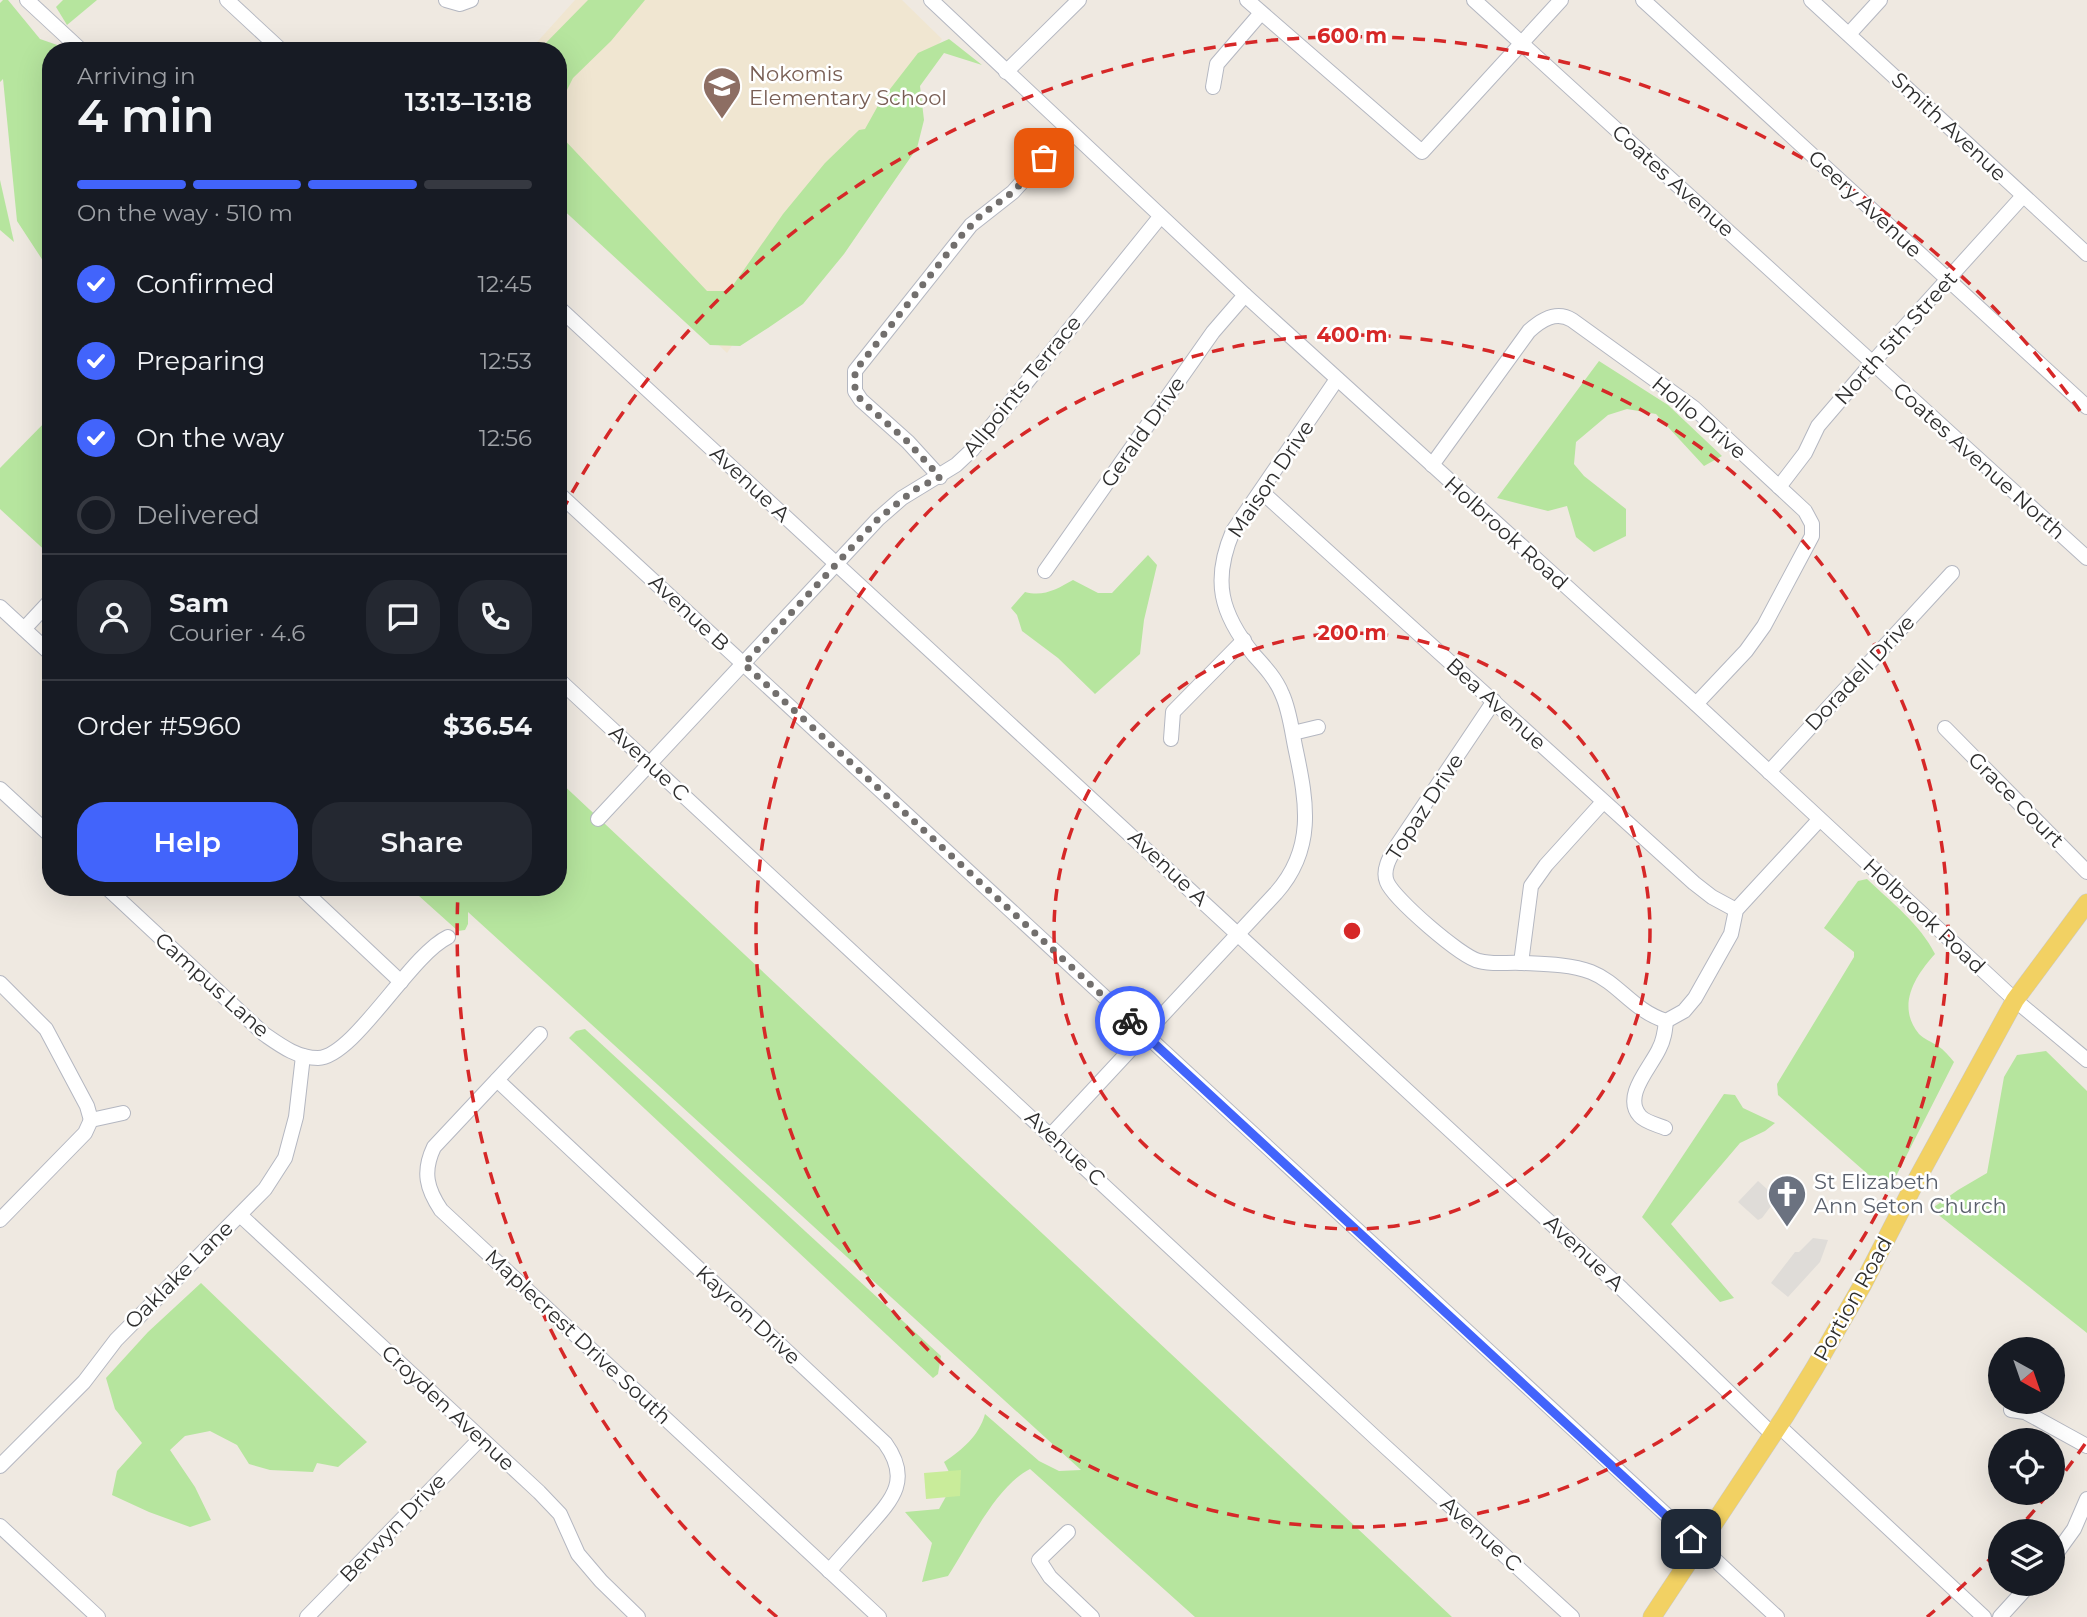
<!DOCTYPE html>
<meta charset="utf-8">
<style>
:root{--surface:#171b24;--page:#242831;--text:#f1f3f6;--muted:#9ea1a6;--line:#363941;--accent:#4264fb}
body{margin:0;font-family:Montserrat,sans-serif;background:var(--page);color:var(--text);height:100vh;display:flex;flex-direction:column;font-size:26px;white-space:nowrap}
*{box-sizing:border-box;margin:0}
p{font-size:23px;color:var(--muted)}
.icon{flex:none;width:38px;height:38px;fill:none;stroke:currentColor;stroke-width:2;stroke-linecap:round;stroke-linejoin:round}
.map{position:relative;flex:1;overflow:hidden}
.side{position:absolute;left:42px;top:42px;width:525px;height:854px;display:flex;flex-direction:column;background:var(--surface);border-radius:28px;box-shadow:0 7px 28px #0002}
.side>*{flex:none}
.needle{width:46px;rotate:140deg}
.tools{position:absolute;left:1988px;top:1337px;display:grid;gap:14px}
.tools a{display:grid;place-items:center;width:77px;height:77px;border-radius:50%;background:var(--surface);box-shadow:0 7px 28px #0002;font-size:35px}
.pin{position:absolute;display:grid;place-items:center;width:60px;height:60px;color:#fff;margin:-30px;border-radius:14px;box-shadow:0 4px 10px #0006}
.courier{position:absolute;display:grid;place-items:center;width:70px;height:70px;margin:-35px;border:5px solid #4264fb;border-radius:50%;background:#fff;color:#222;box-shadow:0 2px 9px #0007}
.headline em{font-style:normal;font-weight:600}
.headline div{display:flex;flex-direction:column-reverse}
.headline{display:flex;align-items:center;justify-content:space-between;height:119px;padding:0 35px}
h1{font-size:46px;font-weight:600;line-height:52px}
.bar{display:grid;grid-template-columns:repeat(4,1fr);gap:10px 7px;align-content:center;height:84px;padding:0 35px}
.bar i{height:9px;border-radius:5px;background:var(--line)}
.bar .selected{background:var(--accent)}
.bar p{grid-column:span 4}
.line{display:flex;align-items:center;gap:18px;padding:0 35px;border-top:2px solid var(--line)}
.line div{flex:1}
.round{display:grid;place-items:center;flex:none;width:74px;height:74px;border-radius:28px;background:var(--page)}
ol{padding:0 35px;list-style:none}
li{display:flex;align-items:center;gap:21px;height:77px}
li p{margin-inline-start:auto}
li .icon{padding:7px;border-radius:50%;background:var(--accent);color:#fff;stroke-width:4}
li:last-child{color:var(--muted)}
li i{width:38px;height:38px;border:4px solid var(--line);border-radius:50%}
.primary-button{display:flex;gap:14px;margin-top:auto;padding:14px 35px}
.primary-button a{flex:1;height:80px;border-radius:28px;background:var(--accent);color:#fff;font-size:28px;font-weight:600;line-height:80px;text-align:center}
.primary-button a+a{background:var(--page);color:var(--text)}
.map>svg:first-child{display:block}
</style>
<div class="map">
<svg width="2087" height="1617" viewBox="0 0 2087 1617">
<rect width="100%" height="100%" fill="#efe9e1"/>
<path fill="#f0e6d1" d="M575,0H902L942,39L727,353L558,190V51H529Z"/>
<g fill="#b6e59e">
<path d="M3,0H8L40,39L63,47L67,51H51V273L17,221L3,79L0,82V3Z"/>
<path d="M63,0H97L67,25L56,7Z"/>
<path d="M588,0H645L611,41L573,78L558,108V51H538Z"/>
<path d="M949,39L982,65L944,53L920,86L924,120L917,148L844,254L803,304L768,328L740,346L710,345L558,205V133L707,291H729L783,214L825,163L859,130L865,129L880,102L918,53Z"/>
<path d="M0,180L14,242L0,230Z"/>
<path d="M1599,361L1668,405L1722,456L1704,466L1656,414L1627,409L1608,415L1576,442L1574,464L1584,476L1626,509V536L1594,552L1576,537L1567,506L1548,511L1497,498Z"/>
<path d="M51,416V556L0,509V468Z"/>
<path d="M1148,555L1157,565L1144,620L1140,654L1095,694L1058,658L1022,631L1017,615L1011,608L1025,592C1044,597 1057,589 1073,580L1098,593H1112Z"/>
<path d="M558,780L1452,1617H1195L1030,1469C996,1486 969,1544 948,1576L922,1582L932,1543L905,1512L939,1509L954,1482L944,1462C962,1450 979,1436 985,1414L1039,1461L1059,1471L1081,1470L468,912V924L465,930L458,931L409,887H558Z"/>
<path d="M1867,879C1891,902 1920,924 1935,954C1915,976 1896,1006 1919,1034C1924,1039 1932,1042 1938,1046C1944,1050 1949,1056 1954,1062L1888,1192L1778,1095L1777,1084L1854,957V952L1824,928L1858,881Z"/>
<path d="M585,1029L941,1356L938,1374L933,1378L569,1038L576,1031Z"/>
<path d="M2046,1051L2087,1091V1333L1931,1209L1958,1190L1987,1173L2004,1077L2017,1055Z"/>
<path d="M1724,1094L1735,1095L1743,1108L1775,1123L1765,1131L1740,1143L1671,1224L1734,1298L1720,1302L1642,1217Z"/>
<path d="M201,1283L367,1442L338,1467L317,1463L313,1472L270,1470L249,1464L237,1445L210,1431L185,1436L170,1450L195,1487L211,1520L190,1527L149,1512L112,1495L117,1471L142,1443L115,1409L106,1378L148,1332Z"/>
</g>
<path fill="#c9ec9a" d="M961,1470L960,1496L926,1499L924,1473Z"/>
<g fill="#dfdcd8">
<path d="M1758,1181L1777,1198L1762,1218L1758,1220L1738,1202Z"/>
<path d="M1813,1238L1828,1240L1820,1262L1788,1297L1771,1283L1795,1252H1799Z"/>
</g>
<g fill="none" stroke-linecap="round" stroke-linejoin="round">
<g stroke="#b4b7c1" stroke-width="16">
<g id="minor">
<path d="M27,0L82,51"/>
<path d="M227,0L282,51"/>
<path d="M446,0L460,4L471,0"/>
<path d="M931,0L1245,295L1696,704L2015,1000L2087,1060"/>
<path d="M1247,0L1422,152L1561,0"/>
<path d="M1474,0L2087,558"/>
<path d="M1643,0L2087,407"/>
<path d="M1811,0L2087,254"/>
<path d="M1849,34L1880,0"/>
<path d="M1006,72L1079,0"/>
<path d="M1213,87L1217,64L1261,13"/>
<path d="M558,307L1622,1289L1772,1434"/>
<path d="M1432,465L1529,331C1541,320 1556,310 1572,320L1694,408L1805,511L1812,524V536L1764,626L1746,651L1696,704"/>
<path d="M940,477L908,442L861,400L855,391V371L971,225L1013,192L1068,131"/>
<path d="M1779,487L1805,453L1818,426L1872,363L2023,196"/>
<path d="M1262,492L1694,883L1712,897L1736,910"/>
<path d="M558,493L1777,1617"/>
<path d="M1045,571L1213,332L1245,295"/>
<path d="M0,607L51,654"/>
<path d="M24,629L51,600"/>
<path d="M558,679L1378,1440L1572,1617"/>
<path d="M1494,701L1396,847C1390,857 1382,870 1387,882C1394,899 1461,957 1479,961C1493,965 1508,962 1522,963C1544,964 1570,964 1591,972C1619,983 1632,1010 1666,1021L1684,1011L1695,998L1731,934L1736,910L1819,820"/>
<path d="M1945,728L2087,872"/>
<path d="M1293,733L1318,727"/>
<path d="M1171,739L1173,712L1244,640"/>
<path d="M1769,772L1952,573"/>
<path d="M0,789L51,836"/>
<path d="M598,819L878,519L902,498L956,465L972,450L1160,217"/>
<path d="M106,887L264,1034C280,1045 297,1058 318,1058C354,1057 410,955 448,937"/>
<path d="M300,887L401,982"/>
<path d="M1521,963L1531,886L1546,865L1603,802"/>
<path d="M0,983L46,1029L87,1106L91,1120"/>
<path d="M540,1034L434,1147C422,1172 427,1189 441,1210L879,1617"/>
<path d="M497,1080L885,1443C912,1480 892,1500 866,1529C854,1543 841,1557 829,1571"/>
<path d="M1665,1128C1658,1125 1645,1122 1640,1116C1622,1096 1651,1067 1659,1049C1664,1040 1665,1031 1666,1021"/>
<path d="M1051,1135L1276,893C1315,849 1307,803 1296,751C1292,733 1290,711 1282,694C1276,679 1265,667 1254,655C1220,613 1212,580 1233,531L1337,379"/>
<path d="M240,1215L539,1492L560,1514L578,1554L601,1581L638,1617"/>
<path d="M0,1220L85,1133L91,1120L123,1113"/>
<path d="M2011,1410L2025,1412L2087,1446"/>
<path d="M1779,1426L1984,1617"/>
<path d="M0,1466L84,1382L116,1340L265,1189L285,1158L296,1117L303,1056"/>
<path d="M0,1526L98,1617"/>
<path d="M1068,1532L1039,1560L1050,1577L1092,1617"/>
<path d="M2053,1558L2074,1529L2087,1499"/>
<path d="M307,1617L480,1439"/>
<path d="M2000,1617L2030,1584"/>
</g>
</g>
<g stroke="#c9c9c9" stroke-width="19">
<path id="major" d="M1652,1617L1785,1416L1814,1369L1863,1284L1916,1181L2015,1000L2087,903"/>
</g>
<use href="#minor" stroke="#fff" stroke-width="14"/>
<use href="#major" stroke="#f2d163" stroke-width="18"/>
</g>
<g fill="none" stroke-linecap="round" stroke-linejoin="round">
<path stroke="#726f6d" stroke-width="7" stroke-dasharray="0 12.6" d="M1044,158L1013,192L981,215L962,235L855,371V391L861,400L908,442L940,477L914,490L878,519L744,664L1130,1021"/>
<path stroke="#4264fb" stroke-width="9" d="M1130,1021L1691,1539"/>
</g>
<g fill="none" stroke="#d62828" stroke-width="3.5" stroke-dasharray="12 9">
<circle cx="1352" cy="931" r="298"/>
<circle cx="1352" cy="931" r="596"/>
<path d="M2085 1444A895 895 0 0 1 2057 1482M2048 1494A895 895 0 0 1 2017 1530M1996 1553A895 895 0 0 1 1927 1617M777 1617A895 895 0 0 1 458 892M562 511A895 895 0 0 1 2085 418"/>
</g>
<defs>
<g id="school-pin" transform="scale(2.0125)"><path d="M0 17L-7.5 6A9.5 9.5 0 1 1 7.5 6Z" fill="#8d6e63" stroke="#fff"/><path d="M0-5L7-2L0 1L-7-2ZM-4 1L0 2.5L4 1V4Q0 6-4 4Z" fill="#fff"/></g>
<g id="church-pin" transform="scale(2.0125)"><path d="M0 17L-7.5 6A9.5 9.5 0 1 1 7.5 6Z" fill="#6b7280" stroke="#fff"/><path d="M-1.2-6h2.4v3.5h3.3v2.4h-3.3V6h-2.4V-.1h-3.3v-2.4h3.3Z" fill="#fff"/></g>
</defs>
<g fill-rule="evenodd">
<use href="#school-pin" x="722" y="86"/>
<use href="#church-pin" x="1787" y="1194"/>
</g>
<g text-anchor="middle" stroke-width="5" stroke-linejoin="round" paint-order="stroke">
<g font-size="21" fill="#785e54" stroke="#fff" text-anchor="start">
<text x="749" y="81">Nokomis<tspan x="749" dy="24">Elementary School</tspan></text>
</g>
<g font-size="21" fill="#2e2e2e" stroke="#fff">
<text transform="translate(1949 127) rotate(43)" y="7">Smith Avenue</text>
<text transform="translate(1673 181) rotate(42)" y="7">Coates Avenue</text>
<text transform="translate(1865 204) rotate(43)" y="7">Geery Avenue</text>
<text transform="translate(1896 338) rotate(-48)" y="7">North 5th Street</text>
<text transform="translate(1022 386) rotate(-51)" y="7">Allpoints Terrace</text>
<text transform="translate(1699 418) rotate(40)" y="7">Hollo Drive</text>
<text transform="translate(1143 432) rotate(-55)" y="7">Gerald Drive</text>
<text transform="translate(1979 461) rotate(42)" y="7">Coates Avenue North</text>
<text transform="translate(1271 479) rotate(-56)" y="7">Maison Drive</text>
<text transform="translate(750 484) rotate(43)" y="7">Avenue A</text>
<text transform="translate(1506 533) rotate(42)" y="7">Holbrook Road</text>
<text transform="translate(689 613) rotate(43)" y="7">Avenue B</text>
<text transform="translate(1860 673) rotate(-47)" y="7">Doradell Drive</text>
<text transform="translate(1496 704) rotate(42)" y="7">Bea Avenue</text>
<text transform="translate(649 763) rotate(43)" y="7">Avenue C</text>
<text transform="translate(2016 800) rotate(45)" y="7">Grace Court</text>
<text transform="translate(1425 807) rotate(-57)" y="7">Topaz Drive</text>
<text transform="translate(1168 868) rotate(43)" y="7">Avenue A</text>
<text transform="translate(1924 916) rotate(43)" y="7">Holbrook Road</text>
<text transform="translate(212 985) rotate(42)" y="7">Campus Lane</text>
<text transform="translate(1065 1148) rotate(43)" y="7">Avenue C</text>
<text transform="translate(1584 1253) rotate(43)" y="7">Avenue A</text>
<text transform="translate(179 1275) rotate(-45)" y="7">Oaklake Lane</text>
<text transform="translate(1853 1299) rotate(-61)" y="7">Portion Road</text>
<text transform="translate(748 1315) rotate(43)" y="7">Kayron Drive</text>
<text transform="translate(578 1337) rotate(43)" y="7">Maplecrest Drive South</text>
<text transform="translate(448 1408) rotate(43)" y="7">Croyden Avenue</text>
<text transform="translate(393 1528) rotate(-46)" y="7">Berwyn Drive</text>
<text transform="translate(1481 1534) rotate(42)" y="7">Avenue C</text>
</g>
<g font-size="21" fill="#5b616d" stroke="#fff" text-anchor="start">
<text x="1814" y="1189">St Elizabeth<tspan x="1814" dy="24">Ann Seton Church</tspan></text>
</g>
</g>
<circle cx="1352" cy="931" r="10" fill="#d62828" stroke="#fff" stroke-width="3.5"/>
<g font-size="21" text-anchor="middle" font-weight="bold" fill="#d62828" stroke="#fff" stroke-width="5" stroke-linejoin="round" paint-order="stroke">
<text x="1352" y="43">600 m</text>
<text x="1352" y="342">400 m</text>
<text x="1352" y="640">200 m</text>
</g>
</svg>
<div class="tools">
<a><svg class="needle" viewBox="-14 -14 28 28"><path d="M0-13l5 13h-10z" fill="#e53935"/><path d="M0 13l5-13h-10z" fill="#9ea1a6"/></svg></a>
<a><svg class="icon" aria-label="locate" viewBox="0 0 24 24"><circle cx="12" cy="12" r="6"/><path d="M12 2v4M12 18v4M2 12h4M18 12h4"/></svg></a>
<a><svg class="icon" aria-label="layers" viewBox="0 0 24 24"><path d="M12 4l9 5-9 5-9-5zM3 14l9 5 9-5"/></svg></a>
</div>
<div class="pin" style="left:1044px;top:158px;background:#ea580c"><svg class="icon" aria-label="bag" viewBox="0 0 24 24"><path d="M5 8h14l-1 12H6zM9 8a3 3 0 0 1 6 0"/></svg></div>
<div class="pin" style="left:1691px;top:1539px;background:#1f2937"><svg class="icon" aria-label="home" viewBox="0 0 24 24"><path d="M3 11l9-7 9 7M6 9v11h12V9"/></svg></div>
<div class="courier" style="left:1130px;top:1021px"><svg class="icon" aria-label="bike" viewBox="0 0 24 24"><circle cx="6" cy="16" r="4"/><circle cx="18" cy="16" r="4"/><path d="M6 16l4-8h5l3 8M10 8l3 8H6M13 5h3"/></svg></div>
<section class="side">
<div class="headline"><div><h1>4 min</h1><p>Arriving in</p></div><em>13:13–13:18</em></div>
<div class="bar"><i class="selected"></i><i class="selected"></i><i class="selected"></i><i></i><p>On the way · 510 m</p></div>
<ol>
<li><svg class="icon" aria-label="check" viewBox="0 0 24 24"><path d="M5 12l5 5 9-10"/></svg>Confirmed<p>12:45</p></li>
<li><svg class="icon" aria-label="check" viewBox="0 0 24 24"><path d="M5 12l5 5 9-10"/></svg>Preparing<p>12:53</p></li>
<li><svg class="icon" aria-label="check" viewBox="0 0 24 24"><path d="M5 12l5 5 9-10"/></svg>On the way<p>12:56</p></li>
<li><i></i>Delivered</li>
</ol>
<div class="line" style="height:126px"><a class="round"><svg class="icon" aria-label="person" viewBox="0 0 24 24"><circle cx="12" cy="8" r="4"/><path d="M4 21q1-7 8-7t8 7"/></svg></a><div><b>Sam</b><p>Courier · 4.6</p></div><a class="round"><svg class="icon" aria-label="chat" viewBox="0 0 24 24"><path d="M4 5h16v11H9l-5 4z"/></svg></a><a class="round"><svg class="icon" aria-label="phone" viewBox="0 0 24 24"><path d="M5 4h4l2 5-3 2q2 4 5 5l2-3 5 2v4C11 20 4 13 5 4z"/></svg></a></div>
<div class="line" style="height:91px"><div>Order #5960</div><b>$36.54</b></div>
<div class="primary-button"><a>Help</a><a>Share</a></div>
</section>
</div>
